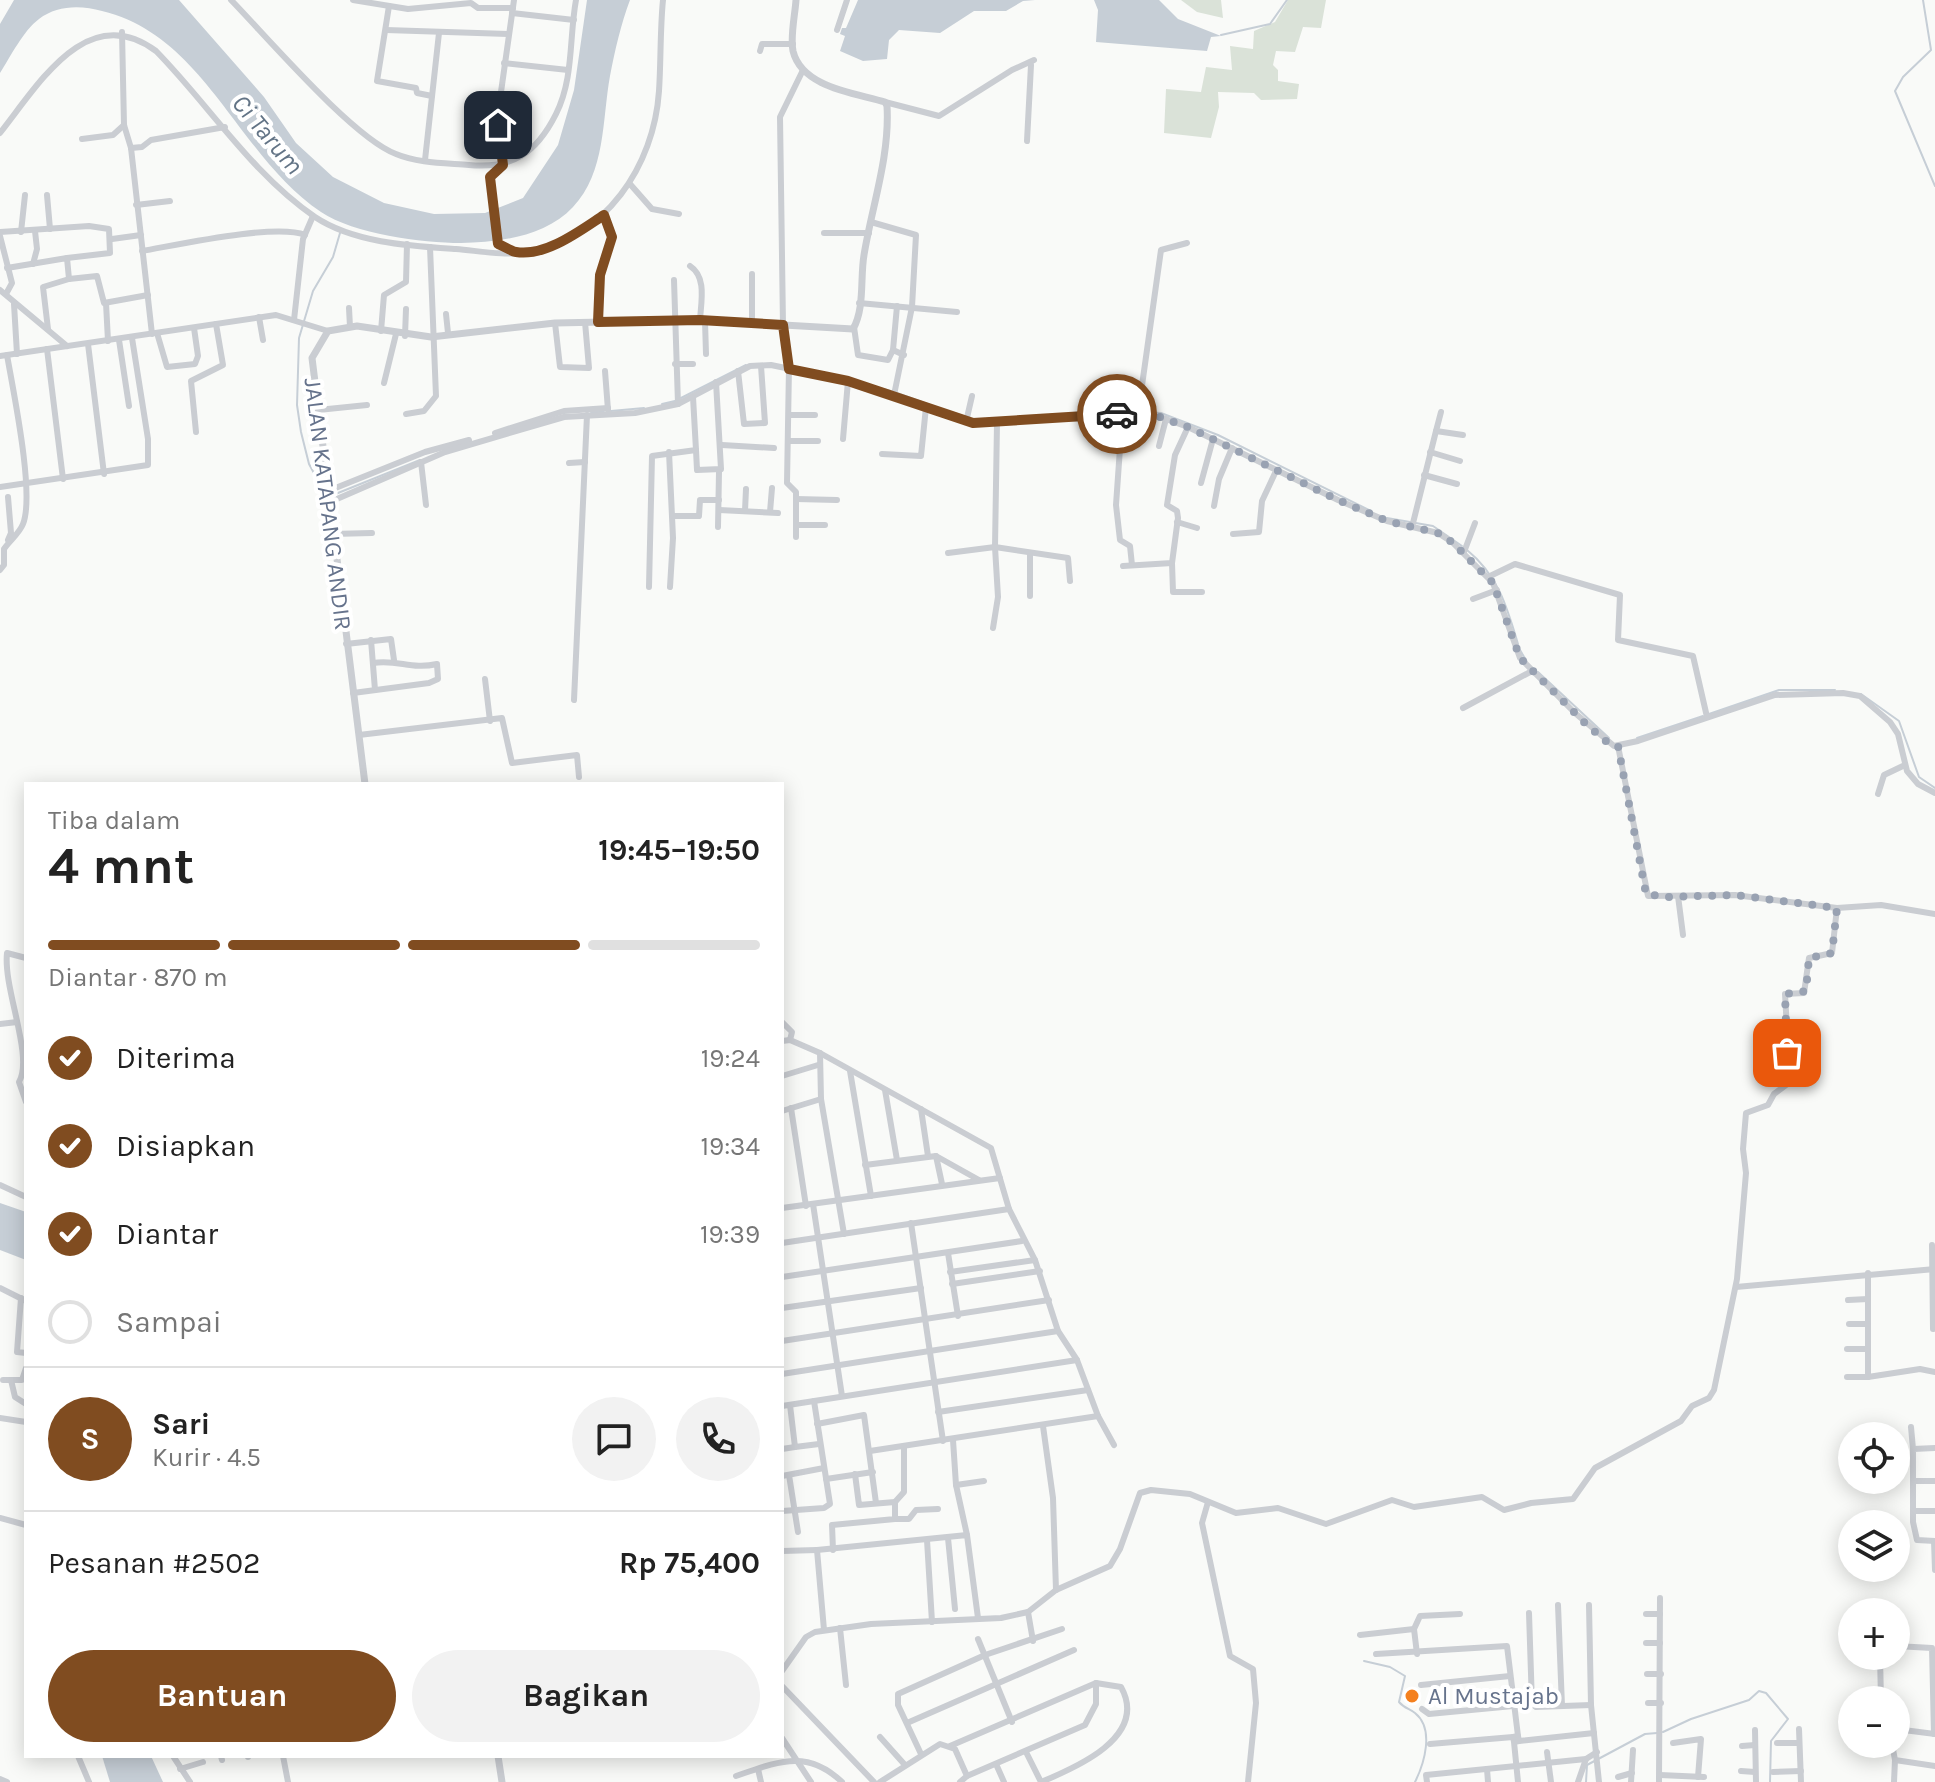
<!DOCTYPE html>
<html lang="id">
<meta charset="utf-8">
<style>
:root{--surface:#fff;--page:#f2f2f2;--text:#222;--muted:#767676;--line:#e0e0e0;--accent:#804c20}
body{margin:0;font-family:Karla,sans-serif;background:var(--page);color:var(--text);height:100vh;display:flex;flex-direction:column;font-size:30px;white-space:nowrap}
*{box-sizing:border-box;margin:0}
p{font-size:26px;color:var(--muted)}
.icon{flex:none;width:44px;height:44px;fill:none;stroke:currentColor;stroke-width:2;stroke-linecap:round;stroke-linejoin:round}
.map{position:relative;flex:1;overflow:hidden}
.drawer{position:absolute;left:24px;top:782px;width:760px;height:976px;display:flex;flex-direction:column;background:var(--surface);border-radius:0px;box-shadow:0 4px 20px #0003}
.drawer>*{flex:none}
.buttons{position:absolute;left:1838px;top:1422px;display:grid;gap:16px}
.buttons a{display:grid;place-items:center;width:72px;height:72px;border-radius:50%;background:var(--surface);box-shadow:0 4px 20px #0003;font-size:40px}
.pin{position:absolute;display:grid;place-items:center;width:68px;height:68px;color:#fff;margin:-34px;border-radius:16px;box-shadow:0 4px 12px #0006}
.courier{position:absolute;display:grid;place-items:center;width:80px;height:80px;margin:-40px;border:6px solid #804c20;border-radius:50%;background:#fff;color:#222;box-shadow:0 2px 10px #0007}
.summary em{font-style:normal;font-weight:700}
.summary div{display:flex;flex-direction:column-reverse}
.summary{display:flex;align-items:center;justify-content:space-between;height:136px;padding:0 24px}
h1{font-size:52px;font-weight:700;line-height:60px}
.bar{display:grid;grid-template-columns:repeat(4,1fr);gap:12px 8px;align-content:center;height:96px;padding:0 24px}
.bar i{height:10px;border-radius:6px;background:var(--line)}
.bar .on{background:var(--accent)}
.bar p{grid-column:span 4}
.line{display:flex;align-items:center;gap:20px;padding:0 24px;border-top:2px solid var(--line)}
.line div{flex:1}
.round{display:grid;place-items:center;flex:none;width:84px;height:84px;border-radius:42px;background:var(--page)}
ol{padding:0 24px;list-style:none}
li{display:flex;align-items:center;gap:24px;height:88px}
li p{margin-inline-start:auto}
li .icon{padding:8px;border-radius:50%;background:var(--accent);color:#fff;stroke-width:4}
li:last-child{color:var(--muted)}
li i{width:44px;height:44px;border:4px solid var(--line);border-radius:50%}
.button{display:flex;gap:16px;margin-top:auto;padding:16px 24px}
.button a{flex:1;height:92px;border-radius:48px;background:var(--accent);color:#fff;font-size:32px;font-weight:700;line-height:92px;text-align:center}
.button a+a{background:var(--page);color:var(--text)}
.map>svg:first-child{display:block}
</style>
<div class="map">
<svg width="1935" height="1782" viewBox="0 0 1935 1782">
<rect width="100%" height="100%" fill="#f9faf8"/>
<g fill="#dae2d8">
<path d="M1181,0H1221L1223,18L1197,12Z"/>
<path d="M1288,0H1326L1321,28L1303,27L1295,52L1276,51L1273,65L1278,70V81L1299,84L1297,99L1261,100L1254,93L1218,92L1219,107L1211,138L1164,133L1166,89L1201,92L1206,67L1232,70L1230,46L1253,49L1254,31L1275,22Z"/>
</g>
<g fill="#c6ced6">
<path d="M14,0H179L264,97L296,143L333,177L384,203L434,214L485,213L523,198L558,145L574,90L587,0H630C621,24 615,50 610,76C602,120 606,172 573,207C545,237 499,242 461,243C422,243 354,234 321,212C238,157 206,36 102,11C81,5 57,5 39,19C23,31 11,56 0,73V24Z"/>
<path d="M858,0H1035L1023,1L1006,11H974L940,33L899,30L889,40L887,59L863,61L840,51L845,36L840,34L842,28H846Z"/>
<path d="M1094,0H1159L1178,19L1221,36L1211,37L1207,51L1096,42L1098,10Z"/>
<path d="M0,1203L26,1212V1260L0,1250Z"/>
<path d="M102,1756H151L163,1782H110Z"/>
</g>
<g fill="none" stroke-linecap="round" stroke-linejoin="round">
<g stroke="#c6ced6" stroke-width="2">
<path d="M1923,0L1931,50L1903,77L1895,91L1935,186"/>
<path d="M1221,35L1270,24L1287,0"/>
<path d="M792,366L891,391"/>
<path d="M897,393L947,411"/>
<path d="M681,398L746,365"/>
<path d="M662,404L675,401"/>
<path d="M611,411L644,408"/>
<path d="M591,412H604"/>
<path d="M1051,416L1132,411L1161,413L1218,435L1371,511"/>
<path d="M333,495L420,460"/>
<path d="M327,497L309,464L301,432L297,405L299,338L313,291L333,257L340,233"/>
<path d="M1387,518L1433,526L1462,546"/>
<path d="M1467,550C1498,575 1507,607 1518,644"/>
<path d="M1520,650L1527,662"/>
<path d="M1538,672L1609,738"/>
<path d="M1861,694L1899,721L1919,777L1935,788"/>
<path d="M1709,714L1779,690H1835"/>
<path d="M1637,738L1703,716"/>
<path d="M1364,1661L1390,1667L1405,1676L1399,1702C1404,1708 1410,1709 1415,1713C1435,1729 1424,1764 1415,1782"/>
<path d="M1663,1732L1691,1719L1749,1700L1759,1691L1766,1693L1788,1719L1771,1741L1770,1782"/>
<path d="M1586,1782L1587,1765L1645,1734L1657,1733"/>
</g>
<g stroke="#cacdd2" stroke-width="6">
<path d="M231,0C267,37 353,138 396,154C417,163 446,163 469,165C512,169 536,154 556,114C574,78 569,38 576,0"/>
<path d="M353,0L408,9L471,3L478,8H513"/>
<path d="M389,6L377,81L416,88L417,93L432,96"/>
<path d="M512,13L574,20"/>
<path d="M386,30L508,34"/>
<path d="M837,30L847,0"/>
<path d="M122,32L124,125L131,148L152,334"/>
<path d="M760,51L762,44H793"/>
<path d="M504,63L568,70"/>
<path d="M885,102L939,116L1012,70L1034,60"/>
<path d="M0,133C39,84 87,0 156,51C209,105 252,174 315,217C354,243 411,246 456,249C480,251 504,256 528,252C606,238 654,166 659,91C661,61 660,30 663,0"/>
<path d="M82,139L113,135L124,125"/>
<path d="M1027,141L1031,65"/>
<path d="M131,148L142,147L151,140L225,127"/>
<path d="M425,160L439,33"/>
<path d="M501,166L500,99L514,0"/>
<path d="M490,177L498,244"/>
<path d="M630,184L652,209L679,214"/>
<path d="M47,195L50,229"/>
<path d="M136,205L170,201"/>
<path d="M871,222L916,235L912,307L894,395"/>
<path d="M0,232L89,226L109,229L110,253L67,258"/>
<path d="M21,232L25,195"/>
<path d="M824,233H869"/>
<path d="M0,236L12,283L6,294"/>
<path d="M112,239L141,235"/>
<path d="M142,251C177,245 276,223 305,235"/>
<path d="M33,264L37,249L35,231"/>
<path d="M690,266C707,277 701,302 700,320"/>
<path d="M7,268L67,258L69,279L43,287L48,329"/>
<path d="M69,279L97,276L104,303L148,295"/>
<path d="M674,280L678,404"/>
<path d="M0,290L67,346"/>
<path d="M106,303L108,341"/>
<path d="M859,303L957,312"/>
<path d="M14,304L17,354"/>
<path d="M349,308L350,327"/>
<path d="M446,314L448,333"/>
<path d="M259,317L263,340"/>
<path d="M294,320L303,239L313,216"/>
<path d="M705,321L706,354"/>
<path d="M598,322L600,275L612,237L604,215"/>
<path d="M752,322V274"/>
<path d="M555,323L560,367L589,368L585,322"/>
<path d="M854,327L858,355L888,360L893,350L904,355"/>
<path d="M381,331L384,295L406,282L407,244"/>
<path d="M157,333L167,367L195,364L198,356L194,328"/>
<path d="M405,336L406,309"/>
<path d="M119,340L129,406"/>
<path d="M88,344L104,474"/>
<path d="M47,349L63,479"/>
<path d="M893,350L897,306"/>
<path d="M0,356L276,315L328,331"/>
<path d="M675,364H693"/>
<path d="M605,371L608,410"/>
<path d="M738,371L744,424L765,423L761,366"/>
<path d="M384,383L396,334"/>
<path d="M318,410L367,405"/>
<path d="M406,414L424,411L436,396L430,247"/>
<path d="M1138,414L1161,250L1187,243"/>
<path d="M789,415H815"/>
<path d="M966,422L972,396"/>
<path d="M997,423L995,547L1068,558L1070,581"/>
<path d="M1436,431L1441,412"/>
<path d="M196,432L191,381L223,365L216,324"/>
<path d="M495,433L564,411L608,408"/>
<path d="M843,439L848,381"/>
<path d="M789,441H818"/>
<path d="M722,445L774,448"/>
<path d="M1159,446L1166,419"/>
<path d="M696,450L697,470L721,469L716,382"/>
<path d="M669,452L673,538L670,587"/>
<path d="M1430,452L1460,461"/>
<path d="M882,454L921,456L926,407"/>
<path d="M421,462L426,505"/>
<path d="M569,463L585,462"/>
<path d="M1424,475L1457,484"/>
<path d="M1201,483L1213,439"/>
<path d="M0,487L148,465V439L132,338"/>
<path d="M328,491L425,452L469,440"/>
<path d="M796,499L837,500"/>
<path d="M330,502L445,452L564,417L635,413L678,404L750,366L771,365L848,381L973,423L1133,414L1160,417L1188,427L1338,500L1387,521L1438,533L1452,542L1493,583L1520,658L1575,713L1614,746L1638,741L1775,695L1843,693L1860,696L1890,722L1898,734L1907,771L1918,784L1935,793"/>
<path d="M1214,506L1219,479L1232,448"/>
<path d="M719,510L778,513"/>
<path d="M745,511L746,489"/>
<path d="M770,512L772,488"/>
<path d="M673,516H699L700,500H719"/>
<path d="M1177,522L1197,528"/>
<path d="M797,525H825"/>
<path d="M718,527L719,472"/>
<path d="M1412,527L1436,431L1463,435"/>
<path d="M332,534L372,533"/>
<path d="M1233,534L1259,532L1262,501L1276,471"/>
<path d="M796,537V492L787,483L789,367L783,325L780,117L803,70"/>
<path d="M8,540L11,533L8,497"/>
<path d="M1464,552L1475,523"/>
<path d="M948,553L995,547L998,597L993,628"/>
<path d="M1172,563L1173,592H1202"/>
<path d="M1132,565L1130,546L1120,540L1116,505L1121,434L1132,431L1133,414"/>
<path d="M1123,566L1172,563L1178,518L1177,511L1167,505L1175,455L1188,427"/>
<path d="M0,570L4,565V549C10,540 19,534 23,524C35,494 13,390 7,355"/>
<path d="M1488,577L1515,564L1620,595L1618,640L1693,656L1707,717"/>
<path d="M649,587L652,456L696,450L693,397"/>
<path d="M1030,596V554"/>
<path d="M1473,599L1497,590"/>
<path d="M371,640L375,690"/>
<path d="M346,644L391,639L394,660"/>
<path d="M485,679L490,721"/>
<path d="M353,693L429,683L438,679L437,664C411,670 398,659 373,663"/>
<path d="M574,700L587,415"/>
<path d="M1463,708L1532,671"/>
<path d="M359,735L502,718L512,763L577,755L579,777"/>
<path d="M1618,746L1648,896L1735,895L1837,908L1881,905L1935,914"/>
<path d="M1878,794L1884,775L1905,765"/>
<path d="M1678,896L1683,935"/>
<path d="M26,958L7,953C3,989 34,1056 19,1082L26,1102"/>
<path d="M782,1022L792,1032L790,1040"/>
<path d="M0,1024L17,1022"/>
<path d="M782,1041L790,1040L820,1053L991,1148L1009,1209L1035,1260L1058,1331L1077,1360L1098,1416L1114,1445"/>
<path d="M820,1053L821,1099L844,1234"/>
<path d="M850,1071L871,1196"/>
<path d="M782,1076L818,1065"/>
<path d="M885,1090L897,1160"/>
<path d="M791,1108L806,1206"/>
<path d="M921,1109L928,1156"/>
<path d="M782,1111L821,1099"/>
<path d="M936,1156L942,1184"/>
<path d="M865,1165L936,1156L979,1180"/>
<path d="M0,1185L26,1197"/>
<path d="M813,1204L842,1396"/>
<path d="M782,1208L1000,1178"/>
<path d="M911,1223L943,1441"/>
<path d="M782,1243L1009,1209"/>
<path d="M1932,1245L1933,1329"/>
<path d="M948,1253L958,1316"/>
<path d="M950,1272L1035,1260"/>
<path d="M1868,1273V1377L1920,1369L1935,1372"/>
<path d="M782,1277L1022,1241"/>
<path d="M952,1284L1040,1271"/>
<path d="M1736,1287L1935,1269"/>
<path d="M0,1288L26,1301"/>
<path d="M21,1298L17,1352L26,1353"/>
<path d="M1848,1300L1868,1299"/>
<path d="M782,1308L921,1288"/>
<path d="M1849,1324H1868"/>
<path d="M782,1341L1049,1300"/>
<path d="M1847,1349H1867"/>
<path d="M782,1374L1058,1331"/>
<path d="M1847,1377H1868"/>
<path d="M3,1380H22L26,1368"/>
<path d="M11,1380L15,1397L26,1404"/>
<path d="M790,1405L795,1447L819,1444"/>
<path d="M782,1406L1077,1360"/>
<path d="M938,1412L1088,1390"/>
<path d="M0,1418L26,1422"/>
<path d="M817,1424L864,1415L876,1503"/>
<path d="M1043,1426L1053,1498L1056,1590"/>
<path d="M1911,1427L1913,1449"/>
<path d="M953,1440L956,1485L967,1535"/>
<path d="M1935,1448L1913,1449V1522L1917,1540L1935,1541"/>
<path d="M782,1449L795,1447"/>
<path d="M870,1451L1098,1416"/>
<path d="M855,1474L859,1505L895,1502L904,1492V1446"/>
<path d="M789,1475L798,1532"/>
<path d="M782,1476L824,1468"/>
<path d="M826,1479L873,1472"/>
<path d="M1914,1481H1935"/>
<path d="M956,1485L984,1481"/>
<path d="M1208,1502L1202,1523L1230,1656L1253,1669L1256,1703L1248,1782"/>
<path d="M782,1511L824,1508L830,1504L814,1401"/>
<path d="M1913,1511H1935"/>
<path d="M0,1518L26,1525"/>
<path d="M895,1519H909L916,1510L938,1509"/>
<path d="M948,1538L955,1609"/>
<path d="M927,1540L932,1622"/>
<path d="M1934,1541L1935,1570"/>
<path d="M833,1550L832,1525L895,1519V1502"/>
<path d="M782,1551L817,1550"/>
<path d="M1558,1605L1562,1706"/>
<path d="M1589,1605L1591,1705L1599,1782"/>
<path d="M1028,1612L1033,1641"/>
<path d="M1529,1613L1532,1704L1536,1707L1591,1705"/>
<path d="M1646,1614H1660"/>
<path d="M840,1628L846,1685"/>
<path d="M824,1630L817,1550L967,1535L978,1618"/>
<path d="M1360,1635L1414,1629"/>
<path d="M978,1639L1012,1722"/>
<path d="M1646,1643H1660"/>
<path d="M1896,1646L1932,1648L1934,1734"/>
<path d="M1376,1654L1507,1646L1518,1736"/>
<path d="M1417,1654L1414,1629L1420,1616L1460,1614"/>
<path d="M1880,1656L1881,1700"/>
<path d="M782,1671L806,1637L815,1632L871,1624L1001,1618L1028,1612L1056,1590L1110,1566L1120,1549L1140,1493L1151,1490L1190,1494L1236,1513L1278,1508L1326,1524L1392,1500L1414,1507L1482,1497L1504,1510L1531,1503L1573,1499L1595,1468L1681,1421L1692,1406L1709,1398L1714,1390L1737,1279L1746,1173L1743,1149L1746,1113L1768,1105L1774,1094L1790,1082L1785,994L1804,993L1809,958L1832,953L1837,908"/>
<path d="M1647,1674H1661"/>
<path d="M1421,1685L1510,1676"/>
<path d="M782,1686L874,1782"/>
<path d="M1648,1703H1661"/>
<path d="M1422,1709L1429,1714L1513,1706"/>
<path d="M907,1723L1074,1650"/>
<path d="M1799,1729L1801,1782"/>
<path d="M1896,1729L1935,1734"/>
<path d="M1755,1730L1756,1782"/>
<path d="M880,1737L905,1765"/>
<path d="M782,1738L811,1782"/>
<path d="M1519,1741L1594,1733"/>
<path d="M1514,1742L1513,1737L1518,1736L1519,1741L1514,1742L1518,1782"/>
<path d="M1673,1743L1701,1739L1698,1777"/>
<path d="M1777,1743H1799"/>
<path d="M1430,1744L1513,1737"/>
<path d="M1892,1744L1895,1760L1935,1766"/>
<path d="M950,1746L1096,1683L1121,1687C1149,1737 1075,1768 1041,1782"/>
<path d="M1742,1746L1755,1745"/>
<path d="M1026,1752L1041,1782"/>
<path d="M1547,1752L1551,1782"/>
<path d="M921,1754L898,1705V1694L985,1655L1062,1629"/>
<path d="M78,1756L89,1782"/>
<path d="M173,1756L190,1782"/>
<path d="M221,1756L222,1760"/>
<path d="M248,1756V1757"/>
<path d="M283,1756L288,1782"/>
<path d="M996,1764L1004,1782"/>
<path d="M180,1769L203,1762"/>
<path d="M758,1769L761,1782"/>
<path d="M1487,1769L1488,1782"/>
<path d="M1741,1771L1755,1772"/>
<path d="M1773,1772L1801,1771"/>
<path d="M1660,1775L1704,1777"/>
<path d="M736,1776C777,1762 807,1748 842,1782"/>
<path d="M967,1776L1085,1725L1096,1704V1683"/>
<path d="M1618,1777L1632,1773"/>
<path d="M0,1779L7,1782"/>
<path d="M880,1782L940,1744L955,1749L967,1776L960,1782"/>
<path d="M1427,1782L1426,1775L1586,1759L1597,1752"/>
<path d="M1578,1782L1586,1759"/>
<path d="M1631,1782L1633,1750"/>
<path d="M1659,1782L1660,1598"/>
<path d="M1894,1782L1895,1760"/>
</g>
<g stroke="#cacdd2" stroke-width="7">
<path d="M365,784L312,358L328,331L357,326L431,337L555,323L700,320L853,329C865,308 860,278 864,255C872,206 890,156 887,106L885,102C856,93 802,88 793,51C790,37 795,15 796,0"/>
<path d="M498,1756L502,1782"/>
</g>
</g>
<g fill="none" stroke-linecap="round" stroke-linejoin="round">
<path stroke="#99a2b2" stroke-width="8" stroke-dasharray="0 14.4" d="M1117,414L1160,417L1188,427L1338,500L1387,521L1438,533L1452,542L1493,583L1520,658L1586,724L1608,743L1618,746L1646,894L1666,897L1735,895L1837,908L1832,953L1809,958L1806,991L1785,994L1787,1053"/>
<path stroke="#804c20" stroke-width="10" d="M498,125L503,165L490,177L498,244C504,246 510,251 516,252C546,257 581,230 604,215L612,237L600,275L598,322L700,320L783,325L789,369L848,381L973,423L1117,414"/>
</g>
<circle fill="#f4801e" stroke="#fff" stroke-width="3" cx="1412" cy="1696" r="8"/>
<g text-anchor="middle" stroke-width="8" stroke-linejoin="round" paint-order="stroke">
<g font-size="24" fill="#66738c" stroke="#fff">
<text transform="translate(328 504) rotate(83)" y="8">JALAN KATAPANG ANDIR</text>
</g>
<g font-size="24" fill="#66738c" stroke="#fff" text-anchor="start">
<text x="1428" y="1704">Al Mustajab</text>
</g>
<g font-size="26" font-style="italic" fill="#637486" stroke="#fff">
<text transform="translate(268 134) rotate(50)" y="9">Ci Tarum</text>
</g>
</g>
</svg>
<div class="buttons">
<a><svg class="icon" aria-label="locate" viewBox="0 0 24 24"><circle cx="12" cy="12" r="6"/><path d="M12 2v4M12 18v4M2 12h4M18 12h4"/></svg></a>
<a><svg class="icon" aria-label="layers" viewBox="0 0 24 24"><path d="M12 4l9 5-9 5-9-5zM3 14l9 5 9-5"/></svg></a>
<a>+</a>
<a>−</a>
</div>
<div class="pin" style="left:1787px;top:1053px;background:#ea580c"><svg class="icon" aria-label="bag" viewBox="0 0 24 24"><path d="M5 8h14l-1 12H6zM9 8a3 3 0 0 1 6 0"/></svg></div>
<div class="pin" style="left:498px;top:125px;background:#1f2937"><svg class="icon" aria-label="home" viewBox="0 0 24 24"><path d="M3 11l9-7 9 7M6 9v11h12V9"/></svg></div>
<div class="courier" style="left:1117px;top:414px"><svg class="icon" aria-label="car" viewBox="0 0 24 24"><path d="M5 17H2v-5l4-1 3-4h7l3 4 3 1v5h-3M9 17h6M6 11h13"/><circle cx="7" cy="17" r="2"/><circle cx="17" cy="17" r="2"/></svg></div>
<section class="drawer">
<div class="summary"><div><h1>4 mnt</h1><p>Tiba dalam</p></div><em>19:45–19:50</em></div>
<div class="bar"><i class="on"></i><i class="on"></i><i class="on"></i><i></i><p>Diantar · 870 m</p></div>
<ol>
<li><svg class="icon" aria-label="check" viewBox="0 0 24 24"><path d="M5 12l5 5 9-10"/></svg>Diterima<p>19:24</p></li>
<li><svg class="icon" aria-label="check" viewBox="0 0 24 24"><path d="M5 12l5 5 9-10"/></svg>Disiapkan<p>19:34</p></li>
<li><svg class="icon" aria-label="check" viewBox="0 0 24 24"><path d="M5 12l5 5 9-10"/></svg>Diantar<p>19:39</p></li>
<li><i></i>Sampai</li>
</ol>
<div class="line" style="height:144px"><b class="round" style="background:var(--accent);color:#fff">S</b><div><b>Sari</b><p>Kurir · 4.5</p></div><a class="round"><svg class="icon" aria-label="chat" viewBox="0 0 24 24"><path d="M4 5h16v11H9l-5 4z"/></svg></a><a class="round"><svg class="icon" aria-label="phone" viewBox="0 0 24 24"><path d="M5 4h4l2 5-3 2q2 4 5 5l2-3 5 2v4C11 20 4 13 5 4z"/></svg></a></div>
<div class="line" style="height:104px"><div>Pesanan #2502</div><b>Rp 75,400</b></div>
<div class="button"><a>Bantuan</a><a>Bagikan</a></div>
</section>
</div>
